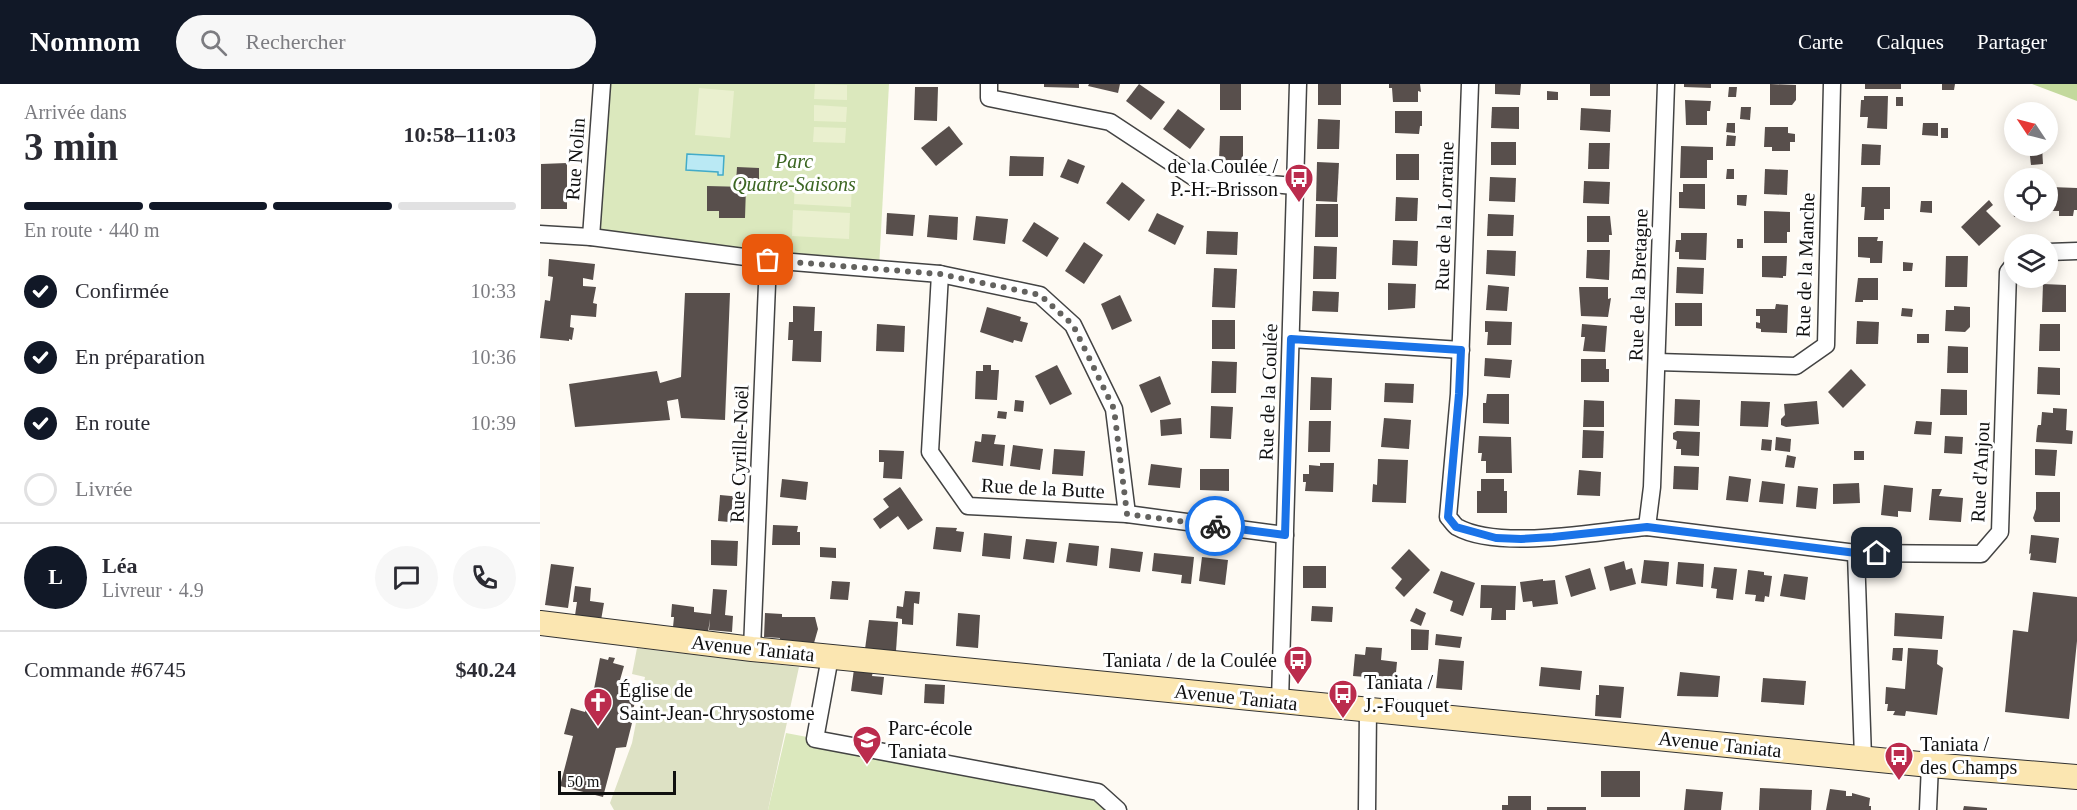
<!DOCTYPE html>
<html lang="fr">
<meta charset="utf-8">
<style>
:root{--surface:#fff;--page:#f7f7f7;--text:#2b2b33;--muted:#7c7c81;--line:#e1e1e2;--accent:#111827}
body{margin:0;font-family:Georgia,serif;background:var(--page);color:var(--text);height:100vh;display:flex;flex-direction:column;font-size:22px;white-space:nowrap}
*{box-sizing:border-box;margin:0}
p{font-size:20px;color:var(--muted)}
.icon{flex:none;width:33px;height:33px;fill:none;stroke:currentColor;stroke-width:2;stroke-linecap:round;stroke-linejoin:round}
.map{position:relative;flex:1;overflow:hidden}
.details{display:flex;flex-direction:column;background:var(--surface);width:540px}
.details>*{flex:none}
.needle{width:39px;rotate:305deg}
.controls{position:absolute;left:1464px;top:18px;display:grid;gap:12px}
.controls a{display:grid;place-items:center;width:54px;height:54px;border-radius:50%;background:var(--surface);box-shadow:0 3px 15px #0003;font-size:30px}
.scale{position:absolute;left:18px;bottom:15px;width:118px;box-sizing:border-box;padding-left:6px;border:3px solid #101010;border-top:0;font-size:16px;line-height:21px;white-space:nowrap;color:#101010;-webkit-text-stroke:4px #fff;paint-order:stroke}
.pin{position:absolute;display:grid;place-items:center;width:51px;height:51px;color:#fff;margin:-26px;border-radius:12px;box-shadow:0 3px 9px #0006}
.courier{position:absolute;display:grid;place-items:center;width:60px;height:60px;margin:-30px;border:4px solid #1a73e8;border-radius:50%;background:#fff;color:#222;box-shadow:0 2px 8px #0007}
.summary em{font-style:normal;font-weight:600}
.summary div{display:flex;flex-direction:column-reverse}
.summary{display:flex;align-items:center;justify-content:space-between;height:102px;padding:0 24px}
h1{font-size:39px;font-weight:600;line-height:45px}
.bar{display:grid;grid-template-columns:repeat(4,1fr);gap:9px 6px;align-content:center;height:72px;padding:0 24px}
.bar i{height:8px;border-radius:4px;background:var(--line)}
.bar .active{background:var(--accent)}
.bar p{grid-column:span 4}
.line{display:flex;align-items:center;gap:15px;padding:0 24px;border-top:2px solid var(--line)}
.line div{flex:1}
.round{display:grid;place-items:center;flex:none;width:63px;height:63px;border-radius:32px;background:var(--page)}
ol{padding:0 24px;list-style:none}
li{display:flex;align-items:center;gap:18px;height:66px}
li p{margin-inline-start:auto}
li .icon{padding:6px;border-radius:50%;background:var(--accent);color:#fff;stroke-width:4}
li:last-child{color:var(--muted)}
li i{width:33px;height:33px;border:3px solid var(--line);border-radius:50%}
header{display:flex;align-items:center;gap:36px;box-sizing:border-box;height:84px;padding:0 30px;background:var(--accent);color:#fff}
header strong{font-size:28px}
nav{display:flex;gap:33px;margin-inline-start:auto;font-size:21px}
.search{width:420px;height:54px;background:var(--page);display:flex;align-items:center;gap:15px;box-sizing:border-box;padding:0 21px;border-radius:33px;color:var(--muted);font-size:22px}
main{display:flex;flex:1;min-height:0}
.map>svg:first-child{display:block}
</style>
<header>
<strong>Nomnom</strong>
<div class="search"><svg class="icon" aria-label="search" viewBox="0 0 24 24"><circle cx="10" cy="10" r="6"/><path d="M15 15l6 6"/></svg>Rechercher</div>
<nav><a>Carte</a><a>Calques</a><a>Partager</a></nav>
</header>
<main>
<section class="details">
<div class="summary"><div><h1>3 min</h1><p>Arrivée dans</p></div><em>10:58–11:03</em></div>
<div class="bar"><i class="active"></i><i class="active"></i><i class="active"></i><i></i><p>En route · 440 m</p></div>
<ol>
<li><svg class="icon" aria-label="check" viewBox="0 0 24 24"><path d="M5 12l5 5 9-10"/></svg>Confirmée<p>10:33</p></li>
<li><svg class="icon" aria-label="check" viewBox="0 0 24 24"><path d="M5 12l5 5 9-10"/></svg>En préparation<p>10:36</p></li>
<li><svg class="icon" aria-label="check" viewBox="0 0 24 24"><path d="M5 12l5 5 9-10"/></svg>En route<p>10:39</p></li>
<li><i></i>Livrée</li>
</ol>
<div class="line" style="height:108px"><b class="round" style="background:var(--accent);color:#fff">L</b><div><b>Léa</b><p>Livreur · 4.9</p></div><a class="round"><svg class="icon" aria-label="chat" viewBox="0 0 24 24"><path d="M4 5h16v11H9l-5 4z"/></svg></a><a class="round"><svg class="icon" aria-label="phone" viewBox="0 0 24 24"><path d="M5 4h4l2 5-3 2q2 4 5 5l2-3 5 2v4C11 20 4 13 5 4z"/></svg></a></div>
<div class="line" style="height:78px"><div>Commande #6745</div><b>$40.24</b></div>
</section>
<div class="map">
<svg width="1537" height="726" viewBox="0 0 1537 726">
<rect width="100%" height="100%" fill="#fefaf3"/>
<g fill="#dbe8bd">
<path d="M62,0H349L339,184L51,153Z"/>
<path d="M246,649L558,708L578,726H228Z"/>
</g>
<path fill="#c3d99d" d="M1492,0H1537V17Z"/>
<path fill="#dde1c4" d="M97,564L259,583L228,726H74L70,719L92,659L105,593L92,590Z"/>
<g fill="#eaf0cf">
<path d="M275,0L307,1V16L274,15Z"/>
<path d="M159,4L194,7L190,54L155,51Z"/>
<path d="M274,21L307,23L306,38L274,37Z"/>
<path d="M274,43L306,44L305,59L273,58Z"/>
<path d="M255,94L312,97L311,123L254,120Z"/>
<path d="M253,126L310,129L309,155L252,152Z"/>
</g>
<path fill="#bae9f4" stroke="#43abc8" stroke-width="1.5" d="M147,70L184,72L183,91H178V88L146,86Z"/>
<g fill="#584f4c">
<path d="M504,0H539V4L504,3Z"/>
<path d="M549,0H580L578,9L548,2Z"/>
<path d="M599,0L625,18L611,36L586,17Z"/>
<rect x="680" y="0" width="21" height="26"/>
<rect x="778" y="0" width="23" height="21"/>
<path d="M849,0H880L881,8L878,7V18H853L852,4H849Z"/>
<path d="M955,0H981L980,11L955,10Z"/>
<rect x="1050" y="0" width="20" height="12"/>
<path d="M1144,0H1171V4L1144,3Z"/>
<path d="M1230,0L1256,1V16L1252,21H1230Z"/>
<rect x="1325" y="0" width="36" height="5"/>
<path d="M1402,0H1415L1414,6H1402Z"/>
<path d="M375,3H398L397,37L374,36Z"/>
<path d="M1189,3H1197L1196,13H1188Z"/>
<path d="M1007,7L1018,8V16H1007Z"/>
<path d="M1324,12H1348L1347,45L1327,44L1328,33H1320L1321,16H1324Z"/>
<rect x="1356" y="13" width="7" height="9"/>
<path d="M1145,16L1171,17L1170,27H1167V41H1146Z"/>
<path d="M952,23H979V45L951,44Z"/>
<path d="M1201,23H1211L1210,36L1200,35Z"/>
<path d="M1041,24L1071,26L1070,48L1040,46Z"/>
<path d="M638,25L665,45L650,65L623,45Z"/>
<path d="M855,27H882V42H880L879,50L855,49Z"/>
<path d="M778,35L800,36L799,65H777Z"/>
<path d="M1187,39H1195V49L1186,48Z"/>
<path d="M1383,39H1398V52L1382,51Z"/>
<path d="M409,42L423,60L396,82L381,64Z"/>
<path d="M1225,43H1248V49L1255,50V58H1250V67H1232V63H1224Z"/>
<rect x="1401" y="44" width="7" height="10"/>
<path d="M1187,51L1196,52L1195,62H1186Z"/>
<path d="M680,52H703V77L679,76Z"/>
<rect x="951" y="58" width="25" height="23"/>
<path d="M1049,59H1070L1069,85H1048Z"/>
<path d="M1322,60L1341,61L1340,81H1321Z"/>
<path d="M1141,62L1173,63V76H1167V94H1140Z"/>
<path d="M1502,63L1503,80L1491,81L1489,64Z"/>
<rect x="856" y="70" width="23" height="26"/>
<path d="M470,72L504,73L503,92H469Z"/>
<path d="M528,75L545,82L538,100L520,93Z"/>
<path d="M777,78L799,79L797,118L776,117Z"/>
<path d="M27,79V125H1V80Z"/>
<path d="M197,83L219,84V100H196Z"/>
<path d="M1187,85H1194V95H1186Z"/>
<path d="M1225,85L1248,86L1247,111L1224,110Z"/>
<path d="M950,93L976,94L975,118L949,117Z"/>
<path d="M1044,97L1070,98L1069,120L1043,119Z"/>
<path d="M582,98L605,116L589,137L566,119Z"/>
<path d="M1143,100H1165V125L1139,124V108H1143Z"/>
<path d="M167,102L206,103L205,134H179V127H167Z"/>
<path d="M1322,103H1350V125H1344V136H1324L1325,123H1321Z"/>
<path d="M1511,103L1537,104V126H1534L1533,132H1519V127H1511Z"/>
<path d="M1474,106V128L1500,129L1474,133L1470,107Z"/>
<path d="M1197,111H1207L1206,122L1197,121Z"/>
<path d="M856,113L878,114L877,137H855Z"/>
<path d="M1449,116L1453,121L1446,127L1461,142L1439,162L1421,143Z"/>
<path d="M1381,117H1392V129L1380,128Z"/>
<path d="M776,120H798V153H775Z"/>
<path d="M1224,127L1250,128V148H1247V159H1224Z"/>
<path d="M347,129L375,131L373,152L346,150Z"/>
<path d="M617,129L644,142L635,161L608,147Z"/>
<path d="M948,130L974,131L973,152H947Z"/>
<path d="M389,131L418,133L417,156L387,153Z"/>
<path d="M436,132L468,135L465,160L433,156Z"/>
<path d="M1047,132H1070L1072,151H1069V158H1047Z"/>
<path d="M494,138L519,154L507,173L482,157Z"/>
<path d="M667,147L698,148L697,171L666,170Z"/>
<path d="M1141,149H1167L1166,176L1139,175V168H1135L1136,156H1141Z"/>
<path d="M1318,153H1338L1337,157H1343L1342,179H1330V174L1318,173Z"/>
<rect x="1197" y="155" width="6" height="9"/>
<path d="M853,156L878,157L877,182L852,181Z"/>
<path d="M544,158L563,171L544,200L525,187Z"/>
<path d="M774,162L797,163L796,195H773Z"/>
<path d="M947,166L976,167L975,192L946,190Z"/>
<path d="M1047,166H1070L1069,196L1046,194Z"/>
<path d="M1222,172H1247L1246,192H1243V194L1222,193Z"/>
<path d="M1406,172H1428L1427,203H1405Z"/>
<path d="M9,175L55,180L53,196L43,194V202L56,203L53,219L57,220L56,233L31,231L30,243L34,244L32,256L29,255V257L0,254L5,216L10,217L13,193L8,192Z"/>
<path d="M1363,178L1373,179L1372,187H1363Z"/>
<path d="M1137,183L1164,184L1163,210L1136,209Z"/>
<path d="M674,184L697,185L695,224L672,223Z"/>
<path d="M1318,194H1338V216H1323V218H1315Z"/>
<path d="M848,199L876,200L875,224L848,226Z"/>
<path d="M1503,200L1526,201V228H1502Z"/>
<path d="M948,201L969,203L967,227L946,226Z"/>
<path d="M1039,203H1068V215L1071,214L1068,233L1041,232Z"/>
<path d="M773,207L799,208L798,228L772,227Z"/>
<path d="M145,209H190L185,336L141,334L138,315L127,317L130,336L35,343L29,300L117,287L120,299L141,293Z"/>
<path d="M580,211L592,237L572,246L561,220Z"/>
<rect x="1135" y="219" width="27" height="23"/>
<path d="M1236,220L1248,221L1247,249L1221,248V245L1216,244V238L1220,239V232H1216V225H1235Z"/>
<path d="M253,222L275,223L274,247H282L281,278L252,277L253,256H248L249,238H253Z"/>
<path d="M1414,222L1430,223V243L1425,248L1405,247L1406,226H1414Z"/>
<path d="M447,223L481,233L480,237L488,239L482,258L474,256L473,259L440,248Z"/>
<path d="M1362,224L1373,225L1372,233L1361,232Z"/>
<rect x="672" y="236" width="23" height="29"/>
<path d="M945,237L972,238L971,261H947L948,248H945Z"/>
<path d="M1317,237L1339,238L1338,260H1316Z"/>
<path d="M337,240L365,242L364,268L336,267Z"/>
<path d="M1042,240L1067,242L1065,268L1043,267L1045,253H1041Z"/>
<path d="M1500,240H1520V267H1499Z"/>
<rect x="1377" y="250" width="12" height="9"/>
<path d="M1408,262L1428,263V289H1407Z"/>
<path d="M945,274L972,276L970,294L944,292Z"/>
<path d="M1041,275H1066V285H1069V298H1041Z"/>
<path d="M672,277L697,278L696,309H671Z"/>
<path d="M443,281H451V286H459L457,316L435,315L436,287H443Z"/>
<path d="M517,281L532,310L510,321L495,292Z"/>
<path d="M1498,283L1520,284V311L1497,310Z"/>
<path d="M1311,285L1326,301L1303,324L1288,308Z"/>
<path d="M620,292L631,320L611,329L599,301Z"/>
<path d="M771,293L792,294L791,326H770Z"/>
<path d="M845,299L874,300L873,319L844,318Z"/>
<path d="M1401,305L1427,306V331H1400Z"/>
<path d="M947,310H969V340L943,339V319H946Z"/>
<path d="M1135,315L1160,316L1159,342L1134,341Z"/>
<path d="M475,316L484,317L483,328L474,327Z"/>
<path d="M1044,316L1064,317V343H1043Z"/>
<path d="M1201,317L1230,318L1228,343L1200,342Z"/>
<path d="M1277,317L1279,340L1246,343L1241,341V335L1245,331L1244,320Z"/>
<path d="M671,322L693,323L691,355L670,354Z"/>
<path d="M1513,324L1527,325L1526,346L1533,347L1532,360L1496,358L1497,345L1498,341H1501L1502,328L1513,329Z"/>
<path d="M458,327L467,328L466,335L457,334Z"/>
<path d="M641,334L642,350L621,352L620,336Z"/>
<path d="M844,334L871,336L869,365L841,363Z"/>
<path d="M769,337H791L790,368H768Z"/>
<path d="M1376,337L1392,338L1391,351L1374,350Z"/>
<path d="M1043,346L1064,347L1063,374H1042Z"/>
<path d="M1137,347L1160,348L1159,372L1141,371V365H1136L1137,357L1133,355V349Z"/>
<path d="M442,350L456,351L454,360L465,361L463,382L432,378L435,357L441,358Z"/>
<path d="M939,352L971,353L972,389H946V377H941L942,369H938Z"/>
<path d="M1405,352L1423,353L1422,370L1404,369Z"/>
<path d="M1236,353L1251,355L1250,368L1235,366Z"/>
<path d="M1222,355L1232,356L1231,367L1221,366Z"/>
<path d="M473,361L503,365L500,386L470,382Z"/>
<path d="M514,365L545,367L543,392L512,390Z"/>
<path d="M1495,365L1517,366L1515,392L1495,391Z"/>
<path d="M339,366L364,367L362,395L343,394L344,378H339Z"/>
<rect x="1314" y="367" width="10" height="9"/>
<path d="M1247,371L1256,373L1254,384L1245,383Z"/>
<path d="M838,375L868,376L866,419L832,418L833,400L837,401Z"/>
<path d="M780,379H794L793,408L765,407L766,398H763V390H769V381L780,382Z"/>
<path d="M611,380L642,384L640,404L608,401Z"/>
<path d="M1134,382L1159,383L1158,406L1133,405Z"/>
<path d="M660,385H689V407L660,406Z"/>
<path d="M1039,386L1061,388L1060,412L1037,411Z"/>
<path d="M1189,392L1211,395L1208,418L1186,416Z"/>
<path d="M242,395L268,398L266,416L240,413Z"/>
<path d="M941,395H964V407H967V429H937V407H941Z"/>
<path d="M1222,397L1245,400L1243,420L1219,418Z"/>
<path d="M1319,399L1320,419L1293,420V400Z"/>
<path d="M1344,401L1373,404L1371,428L1358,427V433L1341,431Z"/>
<path d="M1258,402L1278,404L1276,425L1256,423Z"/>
<path d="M360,403L383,436L368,446L358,432L340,445L333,435L349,423L343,415Z"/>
<path d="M1392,405H1402L1399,412L1423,414L1421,438L1389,436Z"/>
<path d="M1496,408H1520V438H1495L1493,434L1496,425Z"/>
<path d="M180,411L202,413L200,439L178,437Z"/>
<path d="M233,441L258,442L257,448H260V461H232Z"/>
<path d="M396,443L417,444L416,447L424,448L421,468L393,465Z"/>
<path d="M444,449L472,452L470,475L442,472Z"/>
<path d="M1491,451L1519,454L1516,479L1490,476L1491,469L1489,470Z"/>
<path d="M486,455L517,458L514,479L483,475Z"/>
<path d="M171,456L198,457L197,482L171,481Z"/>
<path d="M529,459L559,462L557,482L526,478Z"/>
<path d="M280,463L296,464V474L280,473Z"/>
<path d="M571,464L603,468L600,488L569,484Z"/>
<path d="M869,465L890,486L864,513L855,504L862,495L851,484Z"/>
<path d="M614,469L654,473L651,500L641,499L642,491L612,487Z"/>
<path d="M662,473L688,476L685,501L659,497Z"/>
<path d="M1104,476L1129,478L1127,502L1101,499Z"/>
<path d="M1084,477L1086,486L1092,484L1096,500L1070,507L1064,483Z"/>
<path d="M1138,478L1164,480L1163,503L1136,500Z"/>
<path d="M11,480L34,483L28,524L5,521Z"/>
<rect x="763" y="482" width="23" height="22"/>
<path d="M1174,483L1197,485L1193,516L1176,514L1177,505L1171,504Z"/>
<path d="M1050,484L1056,505L1031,513L1025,492Z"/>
<path d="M1208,486L1224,488V491L1232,492L1229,513L1225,512L1224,518L1215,517L1216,511L1205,510Z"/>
<path d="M901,487L935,499L923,532L910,527L913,517L893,509Z"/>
<path d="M1244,490L1268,493L1265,516L1240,512Z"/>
<path d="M1003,495V497L1015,496L1018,520L993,523L992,517L983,518L980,498Z"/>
<path d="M292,497L310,498L308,516L290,515Z"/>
<path d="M941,501L976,502L975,526H966V536H951L952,524H940Z"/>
<path d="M35,502L51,504L50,517L64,519L60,542L34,538L37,518H33Z"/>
<path d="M173,505L187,506L185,531L193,532L192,548L169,546L170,535L168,548L133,543L134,533H131L132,520L154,523V528L171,530Z"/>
<path d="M365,507L380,508L379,520L374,519L373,541L362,540V535L356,534L357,522L363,523Z"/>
<path d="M1493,508L1537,513V557L1529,635L1465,628L1473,546L1488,548Z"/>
<path d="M772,522L793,523L792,538L771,537Z"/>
<path d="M876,524L886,529L881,542L870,537Z"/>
<path d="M225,529L242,530V533H275L278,545L274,559L240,557V554L224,553Z"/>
<path d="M418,529L440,531L438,564L416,562Z"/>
<path d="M1355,529L1404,532L1402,555L1354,552Z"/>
<path d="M329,536L358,538L356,567L325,565Z"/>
<path d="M871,545L889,546L888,566H871Z"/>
<path d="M896,550L922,553L920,564L895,561Z"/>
<path d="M826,563L842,564L841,576L857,578L855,599L838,597V594L813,592L815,570L825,571Z"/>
<path d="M1353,564H1363L1362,577L1352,576Z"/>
<path d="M1368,564L1398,566L1397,580L1403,584L1397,631L1366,627L1365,632L1353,631L1355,627H1347L1348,620H1345L1346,603L1365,605Z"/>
<path d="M69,573L75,574L73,579L84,582L80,596L90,598L87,607L97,610L90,638L92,639L86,663L76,664L63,713L20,702L33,652L24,650L31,624L45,628L54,605L60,574L68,576Z"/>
<path d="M899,575L924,577L922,606L896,604Z"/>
<path d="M1001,583L1042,587L1040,606L999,602Z"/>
<path d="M314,585L333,587L332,592L344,593L342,611L311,607Z"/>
<path d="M1140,588L1180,592L1178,613L1137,612Z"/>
<path d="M1223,594L1266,597L1264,621L1221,618Z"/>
<path d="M385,600L405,601L404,620L384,619Z"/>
<path d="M1059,601L1084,603L1081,634L1055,632L1056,611H1059Z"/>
<rect x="1061" y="687" width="39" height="26"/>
<path d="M1220,704L1272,706L1271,726H1219Z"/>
<path d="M1146,705L1183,708L1181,726H1144Z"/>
<path d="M1290,705L1306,707V712H1312V709L1330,714L1329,722H1331V726H1286Z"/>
<path d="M968,712H991V726H962V721H968Z"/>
<path d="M1424,722L1447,724V726H1423Z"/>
<rect x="1007" y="723" width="39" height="3"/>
</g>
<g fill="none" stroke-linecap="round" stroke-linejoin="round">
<g stroke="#434343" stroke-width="19">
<g id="street">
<path d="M449,0V14L570,38L655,94L755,102"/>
<path d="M930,0L919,310L908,433C911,436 914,441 917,443C960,467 1058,447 1107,443"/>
<path d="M1126,0L1112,403L1107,443L1316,469L1441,470L1460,448L1468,188L1474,180"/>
<path d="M0,150L51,153L228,176L400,190L500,211L533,241L574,325L587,430"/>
<path d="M51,153L62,0"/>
<path d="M1508,168L1537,167"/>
<path d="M400,190L390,368L428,422L587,430L745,451"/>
<path d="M751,255L921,266"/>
<path d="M1117,278L1256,282L1286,261L1292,0"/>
<path d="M1316,469L1323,674"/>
<path d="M212,565L228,176"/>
<path d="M290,573L275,655L558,708L578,726"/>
<path d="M740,617L758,0"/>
<path d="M827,726L828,625"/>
<path d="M1388,726L1390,681"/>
</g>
</g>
<g stroke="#323232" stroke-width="26">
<path id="secondary" d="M0,539L212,565L1390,681L1537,693"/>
</g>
<use href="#street" stroke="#fff" stroke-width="16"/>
<use href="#secondary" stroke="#fbe6b1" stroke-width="24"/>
</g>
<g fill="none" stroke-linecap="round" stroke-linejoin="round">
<path stroke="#63625f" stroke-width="6" stroke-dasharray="0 10.8" d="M228,176L400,190L500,211L533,241L574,325L587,430L675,442"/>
<path stroke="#1a73e8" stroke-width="8" d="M675,442L745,451L751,255L921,266L919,310L908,433L916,443L956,454L981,455L1013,453L1107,443L1316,469H1337"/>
</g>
<defs>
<g id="bus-pin" transform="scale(1.5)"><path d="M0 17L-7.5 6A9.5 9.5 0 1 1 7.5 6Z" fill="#bb2c4d" stroke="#fff"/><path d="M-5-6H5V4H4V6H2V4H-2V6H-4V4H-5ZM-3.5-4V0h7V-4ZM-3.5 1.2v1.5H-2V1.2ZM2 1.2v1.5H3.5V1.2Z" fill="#fff"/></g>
<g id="church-pin" transform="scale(1.5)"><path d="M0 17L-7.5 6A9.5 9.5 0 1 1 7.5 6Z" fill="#bb2c4d" stroke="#fff"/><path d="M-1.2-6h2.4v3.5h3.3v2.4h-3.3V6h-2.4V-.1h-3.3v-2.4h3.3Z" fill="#fff"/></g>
<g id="school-pin" transform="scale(1.5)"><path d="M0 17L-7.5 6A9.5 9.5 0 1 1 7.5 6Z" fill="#bb2c4d" stroke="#fff"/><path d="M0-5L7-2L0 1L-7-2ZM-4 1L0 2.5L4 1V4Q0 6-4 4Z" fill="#fff"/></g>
</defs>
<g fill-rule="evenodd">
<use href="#bus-pin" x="759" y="94"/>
<use href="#bus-pin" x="758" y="576"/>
<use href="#bus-pin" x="803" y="610"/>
<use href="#church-pin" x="58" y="618"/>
<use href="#school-pin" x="327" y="656"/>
<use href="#bus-pin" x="1359" y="672"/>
</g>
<g text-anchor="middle" stroke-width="6" stroke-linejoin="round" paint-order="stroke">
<g font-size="20" fill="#101010" stroke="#fff">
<text transform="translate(35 75) rotate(-86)" y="7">Rue Nolin</text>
<text transform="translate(904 132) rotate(-88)" y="7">Rue de la Lorraine</text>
<text transform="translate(1265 181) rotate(-88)" y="7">Rue de la Manche</text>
<text transform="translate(1098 201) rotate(-88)" y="7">Rue de la Bretagne</text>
<text transform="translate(728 308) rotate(-88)" y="7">Rue de la Coulée</text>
<text transform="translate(199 370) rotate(-88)" y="7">Rue Cyrille-Noël</text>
<text transform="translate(1440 388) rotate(-87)" y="7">Rue d'Anjou</text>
<text transform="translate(503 404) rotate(3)" y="7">Rue de la Butte</text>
<text transform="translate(213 564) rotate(6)" y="7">Avenue Taniata</text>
<text transform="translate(696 613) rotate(6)" y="7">Avenue Taniata</text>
<text transform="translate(1180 660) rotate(6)" y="7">Avenue Taniata</text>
</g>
<g font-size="20" font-style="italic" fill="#3c6622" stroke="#fff">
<text x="254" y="84">Parc<tspan x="254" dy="23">Quatre-Saisons</tspan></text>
</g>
<g font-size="20" fill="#101010" stroke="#fff" text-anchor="start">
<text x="738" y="89" text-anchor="end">de la Coulée /<tspan x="738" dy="23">P.-H.-Brisson</tspan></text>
<text x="737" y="583" text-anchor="end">Taniata / de la Coulée</text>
<text x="824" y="605">Taniata /<tspan x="824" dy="23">J.-Fouquet</tspan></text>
<text x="79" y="613">Église de<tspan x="79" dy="23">Saint-Jean-Chrysostome</tspan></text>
<text x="348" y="651">Parc-école<tspan x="348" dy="23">Taniata</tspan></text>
<text x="1380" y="667">Taniata /<tspan x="1380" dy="23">des Champs</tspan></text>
</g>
</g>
</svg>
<div class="controls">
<a><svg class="needle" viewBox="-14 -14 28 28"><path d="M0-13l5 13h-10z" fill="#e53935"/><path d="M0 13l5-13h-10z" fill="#7c7c81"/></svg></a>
<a><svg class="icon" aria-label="locate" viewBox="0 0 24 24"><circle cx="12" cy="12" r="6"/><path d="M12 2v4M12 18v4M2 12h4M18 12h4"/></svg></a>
<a><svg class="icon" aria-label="layers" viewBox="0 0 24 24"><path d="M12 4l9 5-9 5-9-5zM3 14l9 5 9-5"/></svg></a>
</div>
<div class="scale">50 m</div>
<div class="pin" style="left:228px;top:176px;background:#ea580c"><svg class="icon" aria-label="bag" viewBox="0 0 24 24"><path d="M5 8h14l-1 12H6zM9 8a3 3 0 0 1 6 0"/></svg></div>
<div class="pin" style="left:1337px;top:469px;background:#1f2937"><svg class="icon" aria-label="home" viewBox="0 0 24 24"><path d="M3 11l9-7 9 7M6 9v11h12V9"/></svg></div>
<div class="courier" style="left:675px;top:442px"><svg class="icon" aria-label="bike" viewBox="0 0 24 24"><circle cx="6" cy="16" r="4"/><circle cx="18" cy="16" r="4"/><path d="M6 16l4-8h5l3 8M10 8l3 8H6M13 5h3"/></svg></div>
</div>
</main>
